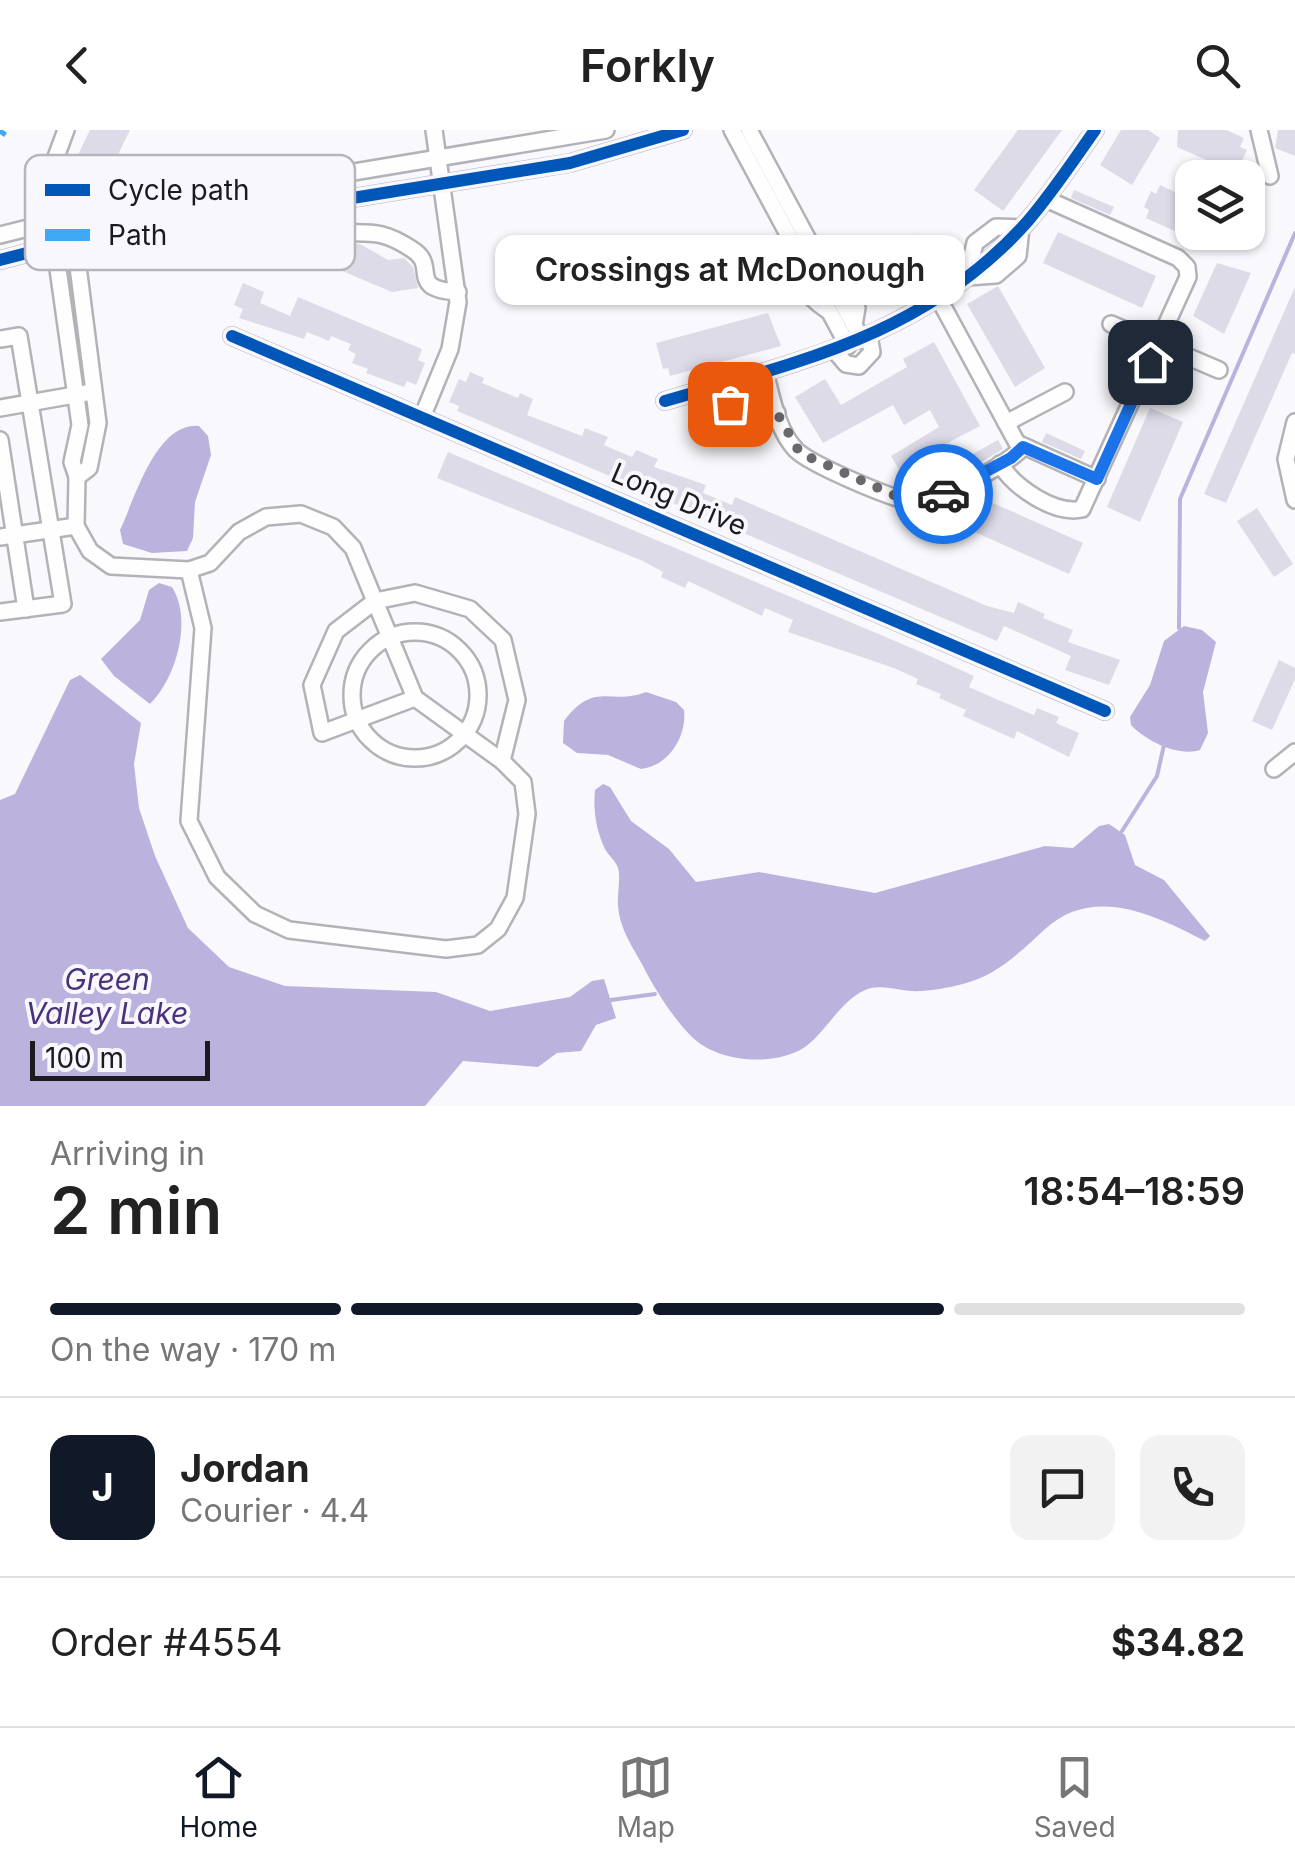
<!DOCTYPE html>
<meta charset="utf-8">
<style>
:root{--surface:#fff;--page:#f2f2f2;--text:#222;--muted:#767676;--line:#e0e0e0;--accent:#111827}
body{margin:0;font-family:Inter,sans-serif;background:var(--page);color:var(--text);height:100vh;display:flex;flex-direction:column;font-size:38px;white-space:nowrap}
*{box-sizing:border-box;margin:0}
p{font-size:32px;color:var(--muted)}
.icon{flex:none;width:55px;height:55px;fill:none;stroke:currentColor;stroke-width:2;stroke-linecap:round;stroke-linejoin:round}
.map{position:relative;height:976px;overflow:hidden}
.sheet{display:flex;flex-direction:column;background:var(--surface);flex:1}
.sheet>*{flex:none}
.buttons{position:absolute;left:1175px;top:30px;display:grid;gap:20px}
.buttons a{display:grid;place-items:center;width:90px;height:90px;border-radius:20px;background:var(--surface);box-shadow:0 2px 8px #0004;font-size:50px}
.scale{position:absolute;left:30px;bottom:25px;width:180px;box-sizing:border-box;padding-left:10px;border:5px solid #1b1a1f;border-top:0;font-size:28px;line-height:35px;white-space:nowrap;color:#1b1a1f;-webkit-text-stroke:8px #f8f7fd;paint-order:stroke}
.pin{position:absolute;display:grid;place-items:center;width:85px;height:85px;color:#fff;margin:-42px;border-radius:20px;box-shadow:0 5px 15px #0006}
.courier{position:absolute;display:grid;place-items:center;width:100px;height:100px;margin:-50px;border:8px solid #1a73e8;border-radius:50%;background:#fff;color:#222;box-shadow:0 2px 12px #0007}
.bubble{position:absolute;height:70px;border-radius:20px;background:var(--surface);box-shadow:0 2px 8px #0004;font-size:32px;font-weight:600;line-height:70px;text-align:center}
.head em{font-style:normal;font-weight:600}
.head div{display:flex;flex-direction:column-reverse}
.head{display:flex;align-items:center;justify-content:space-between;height:170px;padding:0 50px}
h1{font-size:65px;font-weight:600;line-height:75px}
.bar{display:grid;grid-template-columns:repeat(4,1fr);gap:15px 10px;align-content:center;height:120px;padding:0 50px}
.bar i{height:12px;border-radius:8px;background:var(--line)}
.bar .current{background:var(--accent)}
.bar p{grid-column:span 4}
.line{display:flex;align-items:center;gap:25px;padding:0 50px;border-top:2px solid var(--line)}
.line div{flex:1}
.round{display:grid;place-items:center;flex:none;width:105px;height:105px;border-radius:20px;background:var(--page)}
header{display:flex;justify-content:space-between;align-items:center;height:130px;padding:0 50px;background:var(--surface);font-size:45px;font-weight:600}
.dock{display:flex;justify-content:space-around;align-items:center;height:140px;border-top:2px solid var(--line);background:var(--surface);font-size:28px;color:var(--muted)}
.dock a{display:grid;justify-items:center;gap:5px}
.dock .current{color:var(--accent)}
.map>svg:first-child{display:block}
</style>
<header><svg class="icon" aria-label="back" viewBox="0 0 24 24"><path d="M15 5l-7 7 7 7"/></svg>Forkly<svg class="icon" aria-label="search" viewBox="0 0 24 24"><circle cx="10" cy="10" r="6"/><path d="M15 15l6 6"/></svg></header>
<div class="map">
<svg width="1295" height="976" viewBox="0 0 1295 976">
<rect width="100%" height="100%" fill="#f9f8fc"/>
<g fill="#ece8fe">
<path d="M914,104L938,140L921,151L898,115Z"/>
<path d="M892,119L915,154L899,165L875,129Z"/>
</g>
<g fill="#bcb2de">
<path d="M199,296L208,306L211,325L195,372L193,408L187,421L152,423L123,414L120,400C135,369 156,292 199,296Z"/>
<path d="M159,453L172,457C193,490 176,549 150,574L114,546L101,529L140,490L149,460Z"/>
<path d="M1184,496L1202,500L1216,512L1203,562L1208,603L1200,620C1178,627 1146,611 1131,595L1130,587L1150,555L1164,511Z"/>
<path d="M80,545L141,593L134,634L139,678L155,726L188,798L229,837L285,856L436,862L490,881L570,867L592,851L604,849L616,888L596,895L581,921L557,923L538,937L463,931L425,976H0V670L15,664L70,550Z"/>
<path d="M646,562L676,572L684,580C687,606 669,636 641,639L608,625L577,623L563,613L564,591C595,550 610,576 646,562Z"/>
<path d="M603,654L610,657L631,691L669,719L696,752L759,742L875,763L1045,716L1073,718L1099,696L1109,694L1125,705L1135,735L1164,750L1210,806L1205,811C1155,785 1093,754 1044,800C1019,823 997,845 963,854C947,858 927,862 910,861C895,860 880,854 865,860C840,871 827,901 805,917C775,937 717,933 691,906C674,889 655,860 644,838C633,817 620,800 618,776C617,764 621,748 618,738C616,731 608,725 605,719C596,700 593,680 595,660Z"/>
</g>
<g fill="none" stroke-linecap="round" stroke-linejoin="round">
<g stroke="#bcb2de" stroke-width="4">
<path d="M1179,498L1180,369L1295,103"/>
<path d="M1122,701L1157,646L1164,615"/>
<path d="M611,870L655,864"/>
</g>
</g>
<g fill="#dedbe9">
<path d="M90,0H130L109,43L77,27Z"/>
<path d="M1018,0H1062L1003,81L974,60Z"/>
<path d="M1121,0H1148L1160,8L1132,55L1100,35Z"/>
<path d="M1178,0H1226L1244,8L1240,17L1247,20L1240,35L1235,33L1231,41L1177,17Z"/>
<path d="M1278,0H1295V26L1275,18Z"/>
<path d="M1160,55L1192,70V109L1146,88L1149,80L1144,77L1151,61L1156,64Z"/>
<path d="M1074,60L1114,77L1110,85L1071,68Z"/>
<path d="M1058,102L1156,146L1142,178L1043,133Z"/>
<path d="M345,114H360L388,130L404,128L413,137L418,158L392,162L335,138Z"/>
<path d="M1217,133L1251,143L1224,204L1193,186Z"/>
<path d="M243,153L264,162L260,173L290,186L298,167L422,219L418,230L425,233L416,255L407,251L404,257L366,243L368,239L352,233L356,224L348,220L351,214L331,206L329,211L307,202L304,209L239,188L243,179L234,175Z"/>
<path d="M998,156L1045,238L1015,257L967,174Z"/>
<path d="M1295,157V224L1292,223L1226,373L1204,364Z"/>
<path d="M768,183L781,216L670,246L668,238L663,239L656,213Z"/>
<path d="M934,212L980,296L936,319L946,336L910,358L891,326L939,297L930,280L904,295L893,275L823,313L795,267L825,249L841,275L907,237L903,229Z"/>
<path d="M470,242L484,248L482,253L518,268L520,263L533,269L527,285L582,306L585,298L608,307L604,315L632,327L636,320L658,329L654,337L706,355L703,363L732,375L735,367L987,476L1014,483L1018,472L1045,484L1043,488L1073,500L1068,512L1120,530L1109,555L1065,540L1071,526L1004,496L997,511L457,281L459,276L449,272L459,249L466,252Z"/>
<path d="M706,275L762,298L757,311L701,287Z"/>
<path d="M1150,278L1183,292L1140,392L1107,377Z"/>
<path d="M1046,303L1085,321L1081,329L1042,312Z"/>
<path d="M998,310L1003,319L966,342L960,331Z"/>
<path d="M448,322L921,522L974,546L969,557L996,569L1034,585L1037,578L1059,587L1056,593L1079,603L1069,627L1017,601L1014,609L963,586L966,580L939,568L941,564L916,554L918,549L894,538L788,502L793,490L765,478L762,486L688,451L685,458L661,447L663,442L643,431L437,348Z"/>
<path d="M984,369L1083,413L1069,444L970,400Z"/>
<path d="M1257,378L1293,434L1274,447L1237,391Z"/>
<path d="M1279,530L1295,538V549L1272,600L1252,591Z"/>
</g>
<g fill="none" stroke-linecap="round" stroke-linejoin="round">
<g stroke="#b3b2b7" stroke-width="20">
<g id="minor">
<path d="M66,0L46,54L80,295L72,332L77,347L89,338L98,293L75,113"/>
<path d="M732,0L848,216"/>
<path d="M749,0L862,210"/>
<path d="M1259,0L1270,46"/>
<path d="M320,71L330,102C365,105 378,96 413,120C439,137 406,159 458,162"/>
<path d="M996,97L1021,98L1018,126L996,145L967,147L975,113Z"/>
<path d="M0,105L48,93L606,0"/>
<path d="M794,117C786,142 806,166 827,180"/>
<path d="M0,130L54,116L570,33L683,0"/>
<path d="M832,167L842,162L853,167L857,178L854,195"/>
<path d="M939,169L1017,313L1097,349"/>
<path d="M1111,194L1219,240"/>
<path d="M232,206L1105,581"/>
<path d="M0,209L19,206L63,474L0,482"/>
<path d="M835,221L846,234L859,236L872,222L869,206"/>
<path d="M765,242C772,268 777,300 796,320C810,334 895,371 915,372C937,373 1010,333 1023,317"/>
<path d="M713,257C727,278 753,287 777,283"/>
<path d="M665,271C802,231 927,204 1027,92C1052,63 1073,31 1095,0"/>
<path d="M0,278L86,263"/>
<path d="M423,285L450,219L458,172L434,0"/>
<path d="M1295,292L1286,329L1295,370"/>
<path d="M1006,293L1065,262"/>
<path d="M0,310L26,479"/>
<path d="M1000,334C1014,357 1054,385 1082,379L1188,147L1187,137L1178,128L1046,69"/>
<path d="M76,396L90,421L111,436L189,440L210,433L239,402L266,387L301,384L333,397L353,418L415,568L502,631"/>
<path d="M0,407L76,396L77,347"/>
<path d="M189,440L203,498L189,691L217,747L255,784L289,800L446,819L478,815L498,799L515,768L527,684L523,652L502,631L517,570L503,510L470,479L415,463L375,471L336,501L312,555L322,603L415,568"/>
<circle cx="415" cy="565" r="63"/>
<path d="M1274,639L1295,622"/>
</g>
</g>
<use href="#minor" stroke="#fefeff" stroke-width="15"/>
<path stroke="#3fa9f5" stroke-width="10" stroke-dasharray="20 10" stroke-linecap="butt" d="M0,4L3,0"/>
<g stroke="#f8f7fd" stroke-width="19">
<g id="cycleway">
<path d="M0,130L54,116L570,33L683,0"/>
<path d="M232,206L1105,581"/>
<path d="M665,271C802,231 927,204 1027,92C1052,63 1073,31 1095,0"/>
</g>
</g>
<use href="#cycleway" stroke="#0057b8" stroke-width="12"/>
</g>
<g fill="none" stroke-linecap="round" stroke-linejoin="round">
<path stroke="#69686c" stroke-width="10" stroke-dasharray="0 18" d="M730,274L758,285L777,283L800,323L905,370L921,372L943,364"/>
<path stroke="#1a73e8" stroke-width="12" d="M943,364L1011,328L1023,317L1097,349L1150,232"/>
</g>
<g text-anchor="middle" stroke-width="8" stroke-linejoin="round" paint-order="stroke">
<g font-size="28" fill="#1b1a1f" stroke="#f8f7fd">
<text transform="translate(679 369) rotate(23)" y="10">Long Drive</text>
</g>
<g font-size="30" font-style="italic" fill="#49327b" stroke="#f8f7fd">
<text x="107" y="860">Green<tspan x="107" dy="34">Valley Lake</tspan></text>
</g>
</g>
<rect x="25" y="25" width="330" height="115" rx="15" fill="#f8f7fd" stroke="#b6b5ba" stroke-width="2.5"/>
<rect x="45" y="54" width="45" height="12" fill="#0057b8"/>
<rect x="45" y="99" width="45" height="12" fill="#3fa9f5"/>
<g font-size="28" fill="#1b1a1f">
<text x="108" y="70">Cycle path</text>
<text x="108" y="115">Path</text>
</g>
</svg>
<div class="buttons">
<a><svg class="icon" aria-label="layers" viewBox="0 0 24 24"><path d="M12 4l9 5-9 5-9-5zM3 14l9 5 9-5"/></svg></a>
</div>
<div class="scale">100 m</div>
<div class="pin" style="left:730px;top:274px;background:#ea580c"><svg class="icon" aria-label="bag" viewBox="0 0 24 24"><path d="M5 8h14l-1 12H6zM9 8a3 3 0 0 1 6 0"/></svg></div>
<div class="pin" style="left:1150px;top:232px;background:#1f2937"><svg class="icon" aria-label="home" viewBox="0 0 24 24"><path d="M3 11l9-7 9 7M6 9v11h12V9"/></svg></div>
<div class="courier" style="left:943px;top:364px"><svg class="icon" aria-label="car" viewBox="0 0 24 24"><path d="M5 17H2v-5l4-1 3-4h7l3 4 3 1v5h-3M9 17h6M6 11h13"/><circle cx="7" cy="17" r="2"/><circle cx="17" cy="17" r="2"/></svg></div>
<div class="bubble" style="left:495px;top:105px;width:470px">Crossings at McDonough</div>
</div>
<section class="sheet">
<div class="head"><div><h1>2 min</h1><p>Arriving in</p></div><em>18:54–18:59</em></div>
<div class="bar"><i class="current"></i><i class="current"></i><i class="current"></i><i></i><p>On the way · 170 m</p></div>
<div class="line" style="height:180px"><b class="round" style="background:var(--accent);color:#fff">J</b><div><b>Jordan</b><p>Courier · 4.4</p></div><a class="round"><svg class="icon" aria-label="chat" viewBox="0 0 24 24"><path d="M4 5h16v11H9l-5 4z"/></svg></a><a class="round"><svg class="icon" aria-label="phone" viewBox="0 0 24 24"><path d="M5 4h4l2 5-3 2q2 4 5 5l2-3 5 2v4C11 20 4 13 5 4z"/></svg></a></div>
<div class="line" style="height:130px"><div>Order #4554</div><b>$34.82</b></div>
</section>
<nav class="dock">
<a class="current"><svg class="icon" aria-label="home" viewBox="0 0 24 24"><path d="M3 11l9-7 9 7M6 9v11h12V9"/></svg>Home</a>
<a><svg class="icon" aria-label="map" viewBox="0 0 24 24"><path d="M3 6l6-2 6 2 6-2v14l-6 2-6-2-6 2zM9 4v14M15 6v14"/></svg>Map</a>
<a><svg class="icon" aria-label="saved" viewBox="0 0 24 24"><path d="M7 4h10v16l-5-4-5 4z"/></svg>Saved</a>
</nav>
